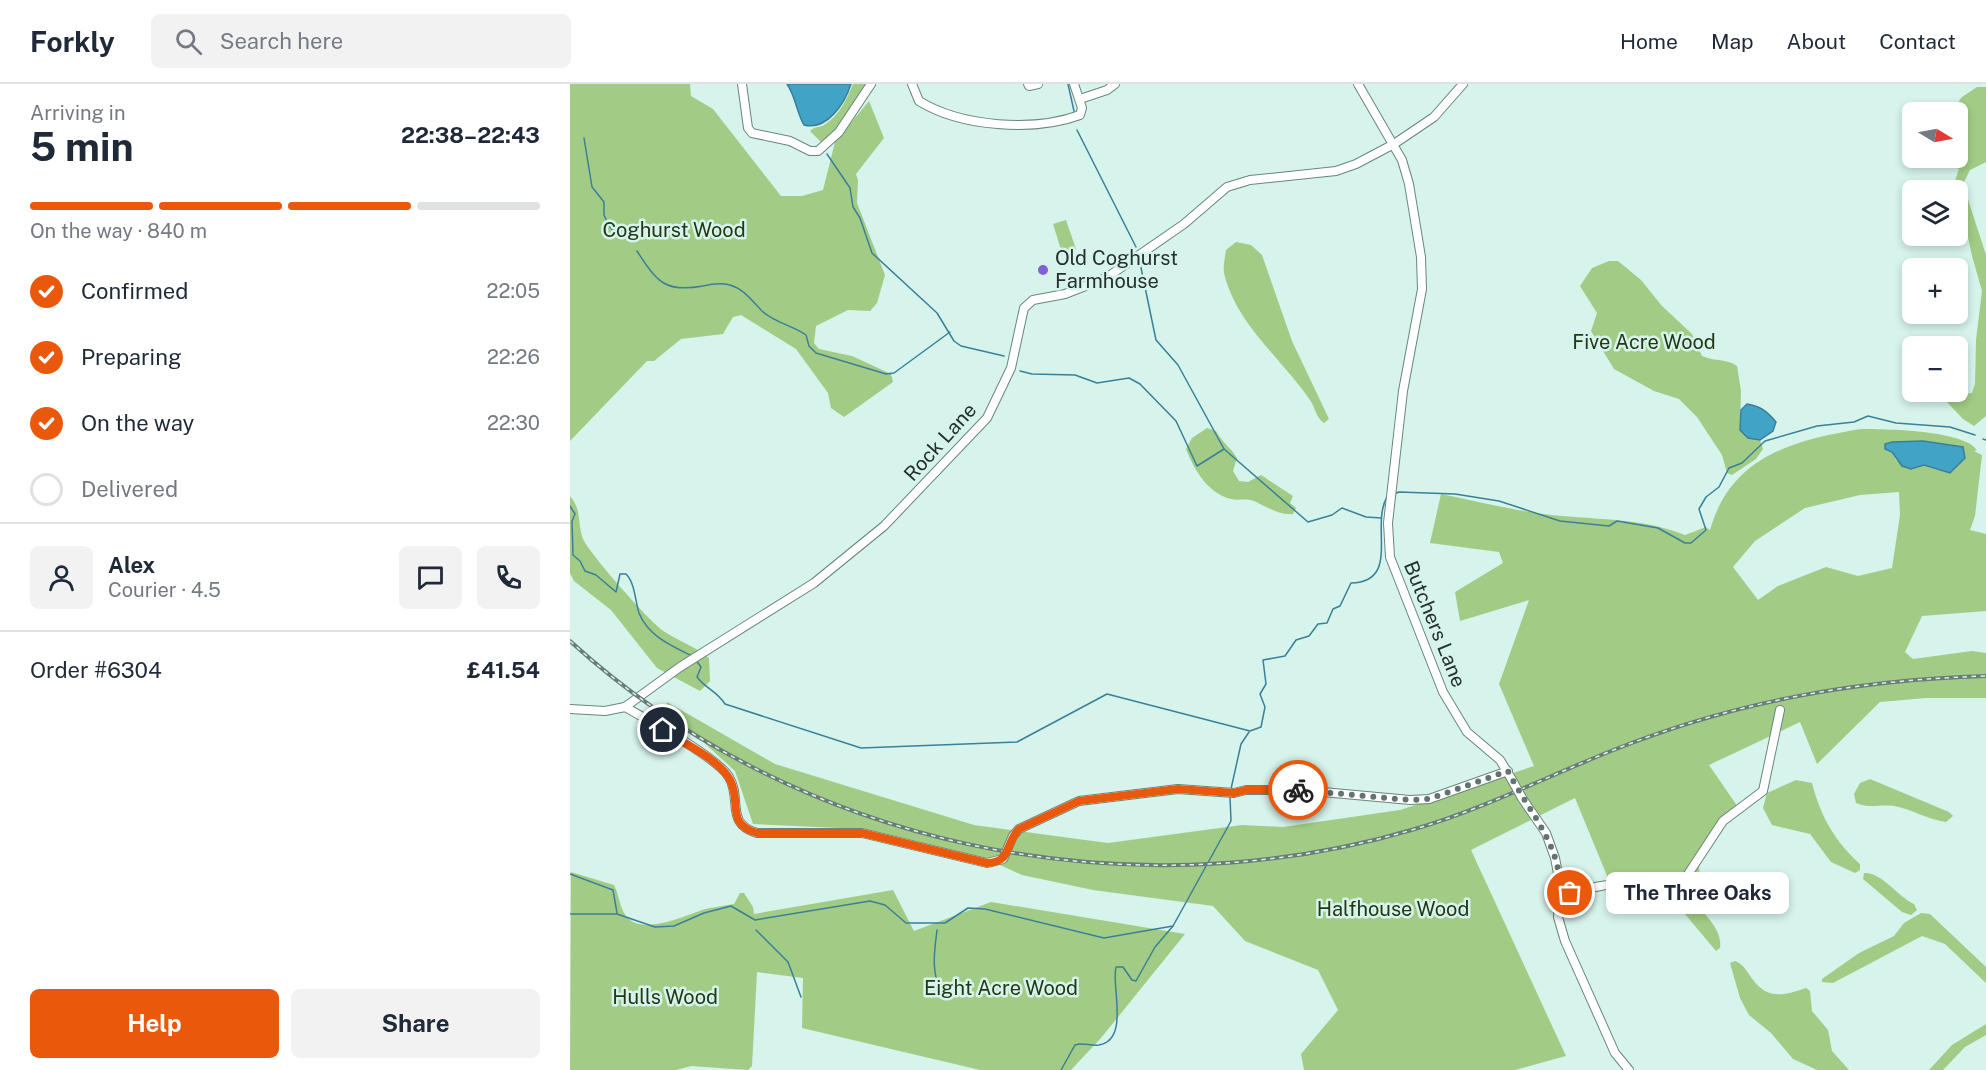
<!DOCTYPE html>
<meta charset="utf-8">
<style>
:root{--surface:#fff;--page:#f2f2f3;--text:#1f2937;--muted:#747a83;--line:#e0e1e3;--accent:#ea580c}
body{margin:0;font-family:"Public Sans",sans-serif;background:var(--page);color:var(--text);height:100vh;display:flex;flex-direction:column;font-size:22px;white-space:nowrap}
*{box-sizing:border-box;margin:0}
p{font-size:20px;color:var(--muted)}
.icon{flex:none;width:33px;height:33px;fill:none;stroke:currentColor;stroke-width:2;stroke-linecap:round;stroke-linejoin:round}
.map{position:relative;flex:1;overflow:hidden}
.details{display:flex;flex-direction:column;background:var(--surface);width:570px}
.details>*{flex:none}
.needle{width:39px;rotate:100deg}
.controls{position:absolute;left:1332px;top:18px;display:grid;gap:12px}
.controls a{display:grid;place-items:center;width:66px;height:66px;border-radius:9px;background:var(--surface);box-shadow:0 3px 9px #0003;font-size:30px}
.pin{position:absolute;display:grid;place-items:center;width:51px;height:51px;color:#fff;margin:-26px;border:3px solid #fff;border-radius:50%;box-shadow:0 2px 6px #0007}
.courier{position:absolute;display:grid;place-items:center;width:60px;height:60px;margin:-30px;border:4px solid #ea580c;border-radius:50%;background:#fff;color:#222;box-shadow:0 2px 8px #0007}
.bubble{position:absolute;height:42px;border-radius:9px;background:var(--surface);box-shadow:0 3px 9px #0003;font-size:20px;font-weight:700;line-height:42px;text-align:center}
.summary em{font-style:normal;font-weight:700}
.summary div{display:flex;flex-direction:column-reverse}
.summary{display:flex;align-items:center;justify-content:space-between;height:102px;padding:0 30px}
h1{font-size:39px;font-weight:700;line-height:45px}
.bar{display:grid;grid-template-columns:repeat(4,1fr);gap:9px 6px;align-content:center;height:72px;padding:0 30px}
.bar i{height:8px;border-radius:4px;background:var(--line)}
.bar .active{background:var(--accent)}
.bar p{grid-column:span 4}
.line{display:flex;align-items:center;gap:15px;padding:0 30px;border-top:2px solid var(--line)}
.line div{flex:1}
.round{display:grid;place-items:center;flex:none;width:63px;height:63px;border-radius:9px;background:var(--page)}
ol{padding:0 30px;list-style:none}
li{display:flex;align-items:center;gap:18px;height:66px}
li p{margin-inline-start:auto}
li .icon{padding:6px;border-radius:50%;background:var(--accent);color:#fff;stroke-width:4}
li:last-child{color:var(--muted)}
li i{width:33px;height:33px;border:3px solid var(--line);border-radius:50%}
.action{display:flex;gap:12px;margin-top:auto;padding:12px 30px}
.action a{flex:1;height:69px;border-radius:9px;background:var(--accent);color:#fff;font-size:24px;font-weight:700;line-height:69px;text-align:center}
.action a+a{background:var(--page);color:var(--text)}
header{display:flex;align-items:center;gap:36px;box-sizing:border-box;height:84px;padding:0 30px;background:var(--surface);border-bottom:2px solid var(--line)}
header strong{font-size:28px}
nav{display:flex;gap:33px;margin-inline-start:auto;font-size:21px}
.search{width:420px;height:54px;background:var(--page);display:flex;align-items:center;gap:15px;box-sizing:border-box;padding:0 21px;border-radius:9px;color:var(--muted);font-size:22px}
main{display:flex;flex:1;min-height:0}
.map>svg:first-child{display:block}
</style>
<header>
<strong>Forkly</strong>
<div class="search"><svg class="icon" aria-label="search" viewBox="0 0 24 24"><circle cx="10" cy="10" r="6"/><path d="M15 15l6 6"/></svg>Search here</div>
<nav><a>Home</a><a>Map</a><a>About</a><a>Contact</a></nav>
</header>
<main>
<section class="details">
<div class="summary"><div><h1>5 min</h1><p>Arriving in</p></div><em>22:38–22:43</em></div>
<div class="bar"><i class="active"></i><i class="active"></i><i class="active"></i><i></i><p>On the way · 840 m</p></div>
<ol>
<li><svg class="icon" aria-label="check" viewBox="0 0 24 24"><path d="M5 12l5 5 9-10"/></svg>Confirmed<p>22:05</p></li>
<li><svg class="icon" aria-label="check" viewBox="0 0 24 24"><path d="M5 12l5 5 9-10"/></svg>Preparing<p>22:26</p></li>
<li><svg class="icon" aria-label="check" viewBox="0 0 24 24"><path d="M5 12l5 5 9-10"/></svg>On the way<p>22:30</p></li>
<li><i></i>Delivered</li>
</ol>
<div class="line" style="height:108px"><a class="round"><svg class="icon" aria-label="person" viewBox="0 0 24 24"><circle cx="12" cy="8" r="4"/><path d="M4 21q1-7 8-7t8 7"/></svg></a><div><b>Alex</b><p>Courier · 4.5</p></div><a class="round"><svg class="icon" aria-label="chat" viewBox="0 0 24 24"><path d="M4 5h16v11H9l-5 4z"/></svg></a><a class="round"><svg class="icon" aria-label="phone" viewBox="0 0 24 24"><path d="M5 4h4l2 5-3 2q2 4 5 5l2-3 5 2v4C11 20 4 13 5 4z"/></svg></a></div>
<div class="line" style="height:78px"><div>Order #6304</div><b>£41.54</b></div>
<div class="action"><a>Help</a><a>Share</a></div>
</section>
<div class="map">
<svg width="1416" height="986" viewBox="0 0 1416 986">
<rect width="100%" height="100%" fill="#d6f3ec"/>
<g fill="#a2cc85" fill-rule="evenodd">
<path d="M0,0H120L121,12L143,25L211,112H232L253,106L265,58L299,17L314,54L286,90L288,96L287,119L315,191L307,219L300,227L278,226L246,242L244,259L249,265L282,272L321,290L323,298L274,333L261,324L258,309L226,265L171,231L163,233L153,250L111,255L84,277H77L0,357Z"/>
<path d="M283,0H296L279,36L253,60L240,47C245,42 248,44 254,41C269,32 277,15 283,0Z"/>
<path d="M1407,3H1416V78L1400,86L1393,100L1416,171V332L1404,342L1393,335L1377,318L1381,311L1402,309L1405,300L1406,256L1412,207L1402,172L1388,106L1383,103L1389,85L1383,83L1380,74H1388V28H1381L1392,13Z"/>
<path d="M496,136L506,165L492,169L483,140Z"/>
<path d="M666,158L681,161L692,171L722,257L759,335L754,339C746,334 745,323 740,316C712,275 666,240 654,189C653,182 655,173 656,166Z"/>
<path d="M1039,177H1048L1071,196L1092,222L1122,250L1132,272C1145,278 1156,274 1167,282L1171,307L1170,346L1178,354L1190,356L1193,365L1186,375L1162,391L1157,389L1152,371L1127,333L1109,315L1084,307L1044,285L1021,247L1027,229L1010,202L1022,184Z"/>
<path d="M637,344L646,347C652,358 661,364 667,374L663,387L669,397L678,398L691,391L723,412L720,419L726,424L723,430C711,432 695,422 684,417C676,414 668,417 661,415C637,409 624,385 616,365L622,354Z"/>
<path d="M1291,345C1315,345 1393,346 1407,366L1404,367L1412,371L1405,432L1400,446L1416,450V527L1352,532L1335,568L1343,575L1402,567L1416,569V614H1356L1310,618L1247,680L1230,638L1139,681L1168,723L1129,780L1130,800L1120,815C1132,827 1153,845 1150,864L1146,867L1109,823L1042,804L1005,714L901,766L996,972L945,986H734L731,970L768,926L748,886L675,857L643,822L523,806L452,791L419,776L291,745L183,740L165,687L96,624L97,618L205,680L404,741L538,759L672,741L713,743L830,726L964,682L929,600L959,516L890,537L885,508L933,479L929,468L860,459L871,410C911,418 953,429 993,432C1036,436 1075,435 1115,451L1136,443L1140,446C1161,372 1224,356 1291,345ZM1353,357L1393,363L1395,374L1380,389L1354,381L1341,385L1326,376L1322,368ZM1329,408L1330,431L1322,484L1288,492L1256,483L1208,502L1188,516L1163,483L1185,457L1235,424L1290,411Z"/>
<path d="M0,412C12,425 7,439 13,455C19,469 81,540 95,548C110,558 125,562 139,574L140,597L130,607L87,584L41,526L4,497L0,489Z"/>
<path d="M1300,695L1379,728L1383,732L1376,738C1358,736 1342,725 1324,722C1310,720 1300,725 1286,719L1284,710L1290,699Z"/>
<path d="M1226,696L1242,699C1250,731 1265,758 1290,780V786L1285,789L1261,778L1240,750L1202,741L1193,724L1197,709Z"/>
<path d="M1,788L44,801C50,812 49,826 59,835C75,850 115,832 132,826C142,823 154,822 164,820L170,809H174L183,823L184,830L323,806L344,847L421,818L615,850L531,954L501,986H410L232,944L233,894L187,888L182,982L178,986L121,982L106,986H0Z"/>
<path d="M1294,789C1312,788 1328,813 1344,820L1347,826L1341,831L1332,828L1293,795Z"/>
<path d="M1351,829L1360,830L1416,883V899L1375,860L1352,852L1263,899L1252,898V895L1289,869L1324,852L1334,839Z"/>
<path d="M1165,877C1174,881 1175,885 1181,893C1196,916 1213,912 1236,904L1240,907L1242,927L1258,946L1262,967L1279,986H1247L1223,975L1201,949L1179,931L1170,914L1160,879Z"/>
<path d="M1416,940V951L1395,963L1373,986H1359L1382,961Z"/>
</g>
<g fill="#41a3c6" stroke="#398098" stroke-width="1.5">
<path d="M217,0H281C275,19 257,47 234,41C226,27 226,13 217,0Z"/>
<path d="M1177,320C1190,322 1197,327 1206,338L1203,347L1190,356L1178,354L1170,346L1171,326Z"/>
<path d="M1353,357L1393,363L1395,374L1380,389L1354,381L1341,385L1332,382L1322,368L1315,365V360L1322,358Z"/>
</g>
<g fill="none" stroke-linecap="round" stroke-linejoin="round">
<g stroke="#398098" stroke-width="1.5">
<path d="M498,0L504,27"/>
<path d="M507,46L566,163"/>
<path d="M14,54L22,103L34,118V131L39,142L50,154"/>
<path d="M257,70L280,104L283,123L290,134L302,169L367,229L384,257L391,262L434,272"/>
<path d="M67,167C87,198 95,209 133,202C141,200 152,199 160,201C174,205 182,217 192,227C205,239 222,241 236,251L239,262L246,269L316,290L324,289L380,248"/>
<path d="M570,179L586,256L608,281L654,365L738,438L762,431L772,424L796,433L811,434"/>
<path d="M450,287L462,290L505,291L527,299L559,294L570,300L606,337L627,382L654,365"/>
<path d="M1413,355L1416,356"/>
<path d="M824,410L829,408L885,410L929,417L990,437L1039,442L1047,437L1088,444L1115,459H1121L1136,446L1129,425L1136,413L1149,403L1159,384L1172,379L1195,357L1247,342L1284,338L1298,332L1326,339L1380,343L1405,351"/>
<path d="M0,422L5,430L2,437L3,471L10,477L15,487L26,491L46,508L50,490H56C65,499 65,516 69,529C78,552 102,562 122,572"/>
<path d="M125,575L131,583L127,593C136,605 147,607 155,620L291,664L447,658L537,610L680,647L691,643L695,623L690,610L696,600L693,576L715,572L726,556L739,552L748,540L757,539L763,525L770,522L781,499C831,498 800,442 817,413"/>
<path d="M661,705L671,660L679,648"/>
<path d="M0,790L43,806L47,829"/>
<path d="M0,830H47L85,843L104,842L134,829L161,822L185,836L300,817L315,821L336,839H375L398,824L415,825L534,854L603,842L661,737L660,713"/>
<path d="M186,846L218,878L231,913"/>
<path d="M367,846C364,870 361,888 372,911"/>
<path d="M491,986L505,961C513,958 520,962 529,961C560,956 541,902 546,883H553L562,896L566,897L585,863L603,842"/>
</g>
<g stroke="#6a857e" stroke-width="10">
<g id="minor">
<path d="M172,0L178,44L182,49L220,57L240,67H248L269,48L301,0"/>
<path d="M342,0L349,17C391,43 464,48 510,31L512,24L504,0"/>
<path d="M458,0L459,2L468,0"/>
<path d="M788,0L832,76L839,100L851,173L852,205L833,307L818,439L820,473L873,608L897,648L930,676L942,696"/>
<path d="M510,15L537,6L545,0"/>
<path d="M55,623C78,636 147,673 159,693C172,715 155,740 187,749H292L417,779L433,775L443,752L449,745L509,717L608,705L664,709L676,706H731L840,716L859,715L938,687"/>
<path d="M0,625L35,627L55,623L110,583L244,499L314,442L417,334L441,284L454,224L463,216L495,210L536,194L614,140L657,103L680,96L766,87L786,80L824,60L864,33L893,0"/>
<path d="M952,714L976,749L985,774L990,800L988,833L995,857L1045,969L1059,986"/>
<path d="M990,809C1011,809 1030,799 1051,800C1071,801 1087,813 1107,807L1153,737L1193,707L1210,626"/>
</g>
</g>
<use href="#minor" stroke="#fff" stroke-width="8"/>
<g stroke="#6a7c77" stroke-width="4">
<path id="rail" d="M0,557C225,762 554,831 845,745C913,725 976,693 1041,667C1163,618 1285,596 1416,592"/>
</g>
<use href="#rail" stroke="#d6f3ec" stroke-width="1.5" stroke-dasharray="4.5" stroke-linecap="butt"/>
<g stroke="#6a857e" stroke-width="10" stroke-linecap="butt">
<path id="minor-bridge" d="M942,696L952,714"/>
</g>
<use href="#minor-bridge" stroke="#fff" stroke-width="8"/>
</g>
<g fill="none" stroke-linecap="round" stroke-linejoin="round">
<path stroke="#637470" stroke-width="6" stroke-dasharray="0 10.8" d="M728,706L840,716L859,715L938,687C958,727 992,761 990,809H1000"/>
<path stroke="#ea580c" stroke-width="8" d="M93,646C112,658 150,676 160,696C172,718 155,740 187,749H292L417,779C441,779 435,760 449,745L509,717L608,705L664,709L676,706H728"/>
</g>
<circle fill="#825ed9" stroke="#d6f3ec" stroke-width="2" cx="473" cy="186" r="6"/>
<g text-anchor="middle" stroke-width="5" stroke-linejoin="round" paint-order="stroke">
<g font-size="20" fill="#233713" stroke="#d6f3ec">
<text x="104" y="153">Coghurst Wood</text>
<text x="1074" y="265">Five Acre Wood</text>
<text x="823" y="832">Halfhouse Wood</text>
<text x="431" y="911">Eight Acre Wood</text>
<text x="95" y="920">Hulls Wood</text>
</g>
<g font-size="20" fill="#25302d" stroke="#d6f3ec" text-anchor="start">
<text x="485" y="181">Old Coghurst<tspan x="485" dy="23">Farmhouse</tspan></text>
</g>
<g font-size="20" fill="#25302d" stroke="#d6f3ec">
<text transform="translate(370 358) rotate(-48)" y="7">Rock Lane</text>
<text transform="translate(865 540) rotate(68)" y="7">Butchers Lane</text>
</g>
</g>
</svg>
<div class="controls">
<a><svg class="needle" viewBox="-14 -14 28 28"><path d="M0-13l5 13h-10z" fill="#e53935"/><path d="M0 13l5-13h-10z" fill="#747a83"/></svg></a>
<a><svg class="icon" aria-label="layers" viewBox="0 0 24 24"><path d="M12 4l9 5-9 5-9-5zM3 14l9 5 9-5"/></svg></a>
<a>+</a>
<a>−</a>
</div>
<div class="pin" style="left:1000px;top:809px;background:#ea580c"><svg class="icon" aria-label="bag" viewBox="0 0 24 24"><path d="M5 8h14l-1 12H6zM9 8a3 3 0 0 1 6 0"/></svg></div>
<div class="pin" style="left:93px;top:646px;background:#1f2937"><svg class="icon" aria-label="home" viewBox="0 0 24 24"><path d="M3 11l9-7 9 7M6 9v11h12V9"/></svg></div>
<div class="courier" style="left:728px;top:706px"><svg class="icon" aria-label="bike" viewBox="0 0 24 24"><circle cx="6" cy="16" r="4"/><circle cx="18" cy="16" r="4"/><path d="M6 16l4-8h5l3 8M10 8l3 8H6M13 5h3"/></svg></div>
<div class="bubble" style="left:1036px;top:788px;width:183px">The Three Oaks</div>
</div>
</main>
